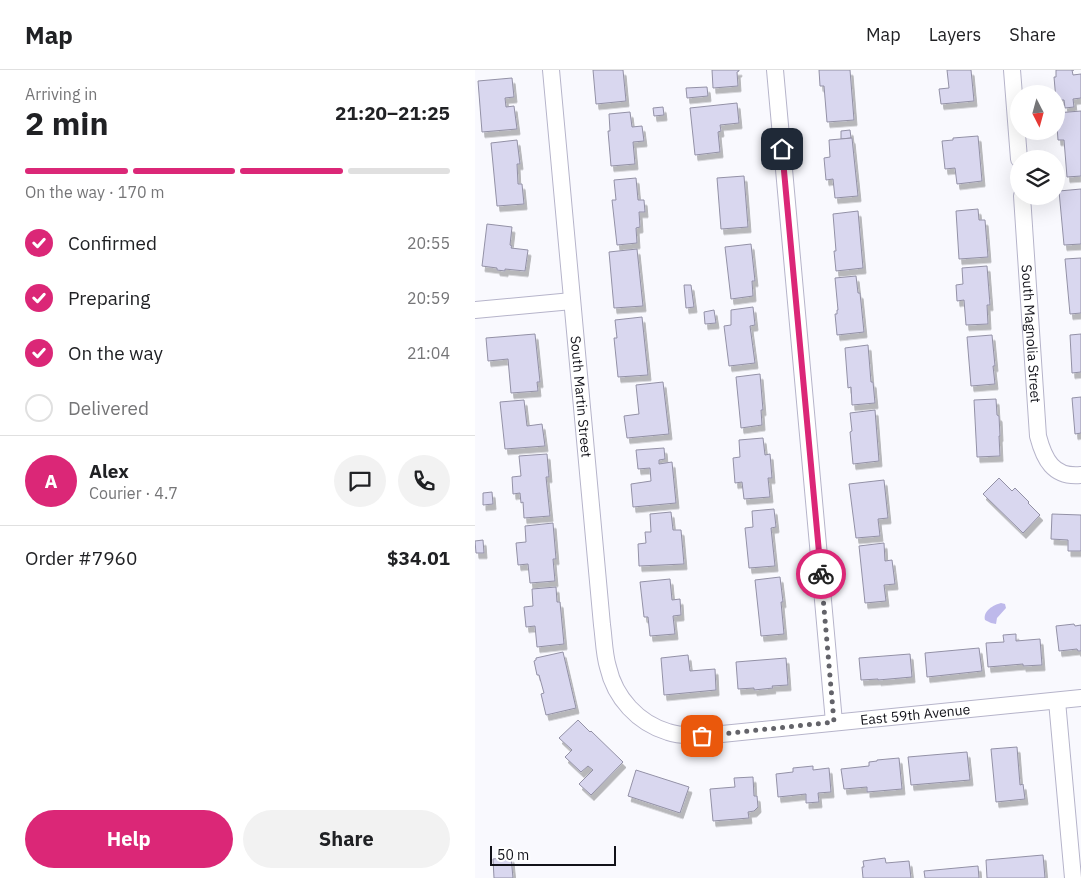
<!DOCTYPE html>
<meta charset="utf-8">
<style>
:root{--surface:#fff;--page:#f2f2f2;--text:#202124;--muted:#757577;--line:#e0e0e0;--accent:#db2777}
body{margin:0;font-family:"IBM Plex Sans",sans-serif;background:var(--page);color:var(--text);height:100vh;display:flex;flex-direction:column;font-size:19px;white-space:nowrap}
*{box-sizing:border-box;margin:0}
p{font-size:16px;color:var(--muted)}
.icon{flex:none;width:28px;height:28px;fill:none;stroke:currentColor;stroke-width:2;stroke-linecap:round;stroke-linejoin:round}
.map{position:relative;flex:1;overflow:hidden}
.details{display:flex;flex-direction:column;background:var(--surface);width:475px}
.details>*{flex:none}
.needle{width:32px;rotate:174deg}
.buttons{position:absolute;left:535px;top:15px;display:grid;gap:10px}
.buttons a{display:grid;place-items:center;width:55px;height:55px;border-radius:50%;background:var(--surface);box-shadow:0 5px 20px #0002;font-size:25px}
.scale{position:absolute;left:15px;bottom:12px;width:126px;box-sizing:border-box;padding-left:5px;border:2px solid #121219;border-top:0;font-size:14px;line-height:18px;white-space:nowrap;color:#121219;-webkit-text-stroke:4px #fff;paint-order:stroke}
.pin{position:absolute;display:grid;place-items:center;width:42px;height:42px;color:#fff;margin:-21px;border-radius:10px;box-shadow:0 2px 8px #0006}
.courier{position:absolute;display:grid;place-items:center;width:50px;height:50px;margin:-25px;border:4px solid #db2777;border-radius:50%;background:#fff;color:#222;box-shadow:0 1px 6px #0007}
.head em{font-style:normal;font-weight:700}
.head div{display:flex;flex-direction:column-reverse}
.head{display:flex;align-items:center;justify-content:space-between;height:85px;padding:0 25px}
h1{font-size:32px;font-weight:700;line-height:38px}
.bar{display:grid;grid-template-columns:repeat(4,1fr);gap:8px 5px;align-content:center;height:60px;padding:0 25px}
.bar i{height:6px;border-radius:4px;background:var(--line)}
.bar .active{background:var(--accent)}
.bar p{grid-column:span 4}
.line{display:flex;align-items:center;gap:12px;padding:0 25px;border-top:1px solid var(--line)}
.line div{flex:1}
.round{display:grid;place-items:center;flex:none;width:52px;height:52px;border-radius:26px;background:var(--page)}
ol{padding:0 25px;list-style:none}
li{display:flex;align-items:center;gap:15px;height:55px}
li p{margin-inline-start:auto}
li .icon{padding:5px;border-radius:50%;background:var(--accent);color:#fff;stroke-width:4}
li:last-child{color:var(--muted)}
li i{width:28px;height:28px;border:2px solid var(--line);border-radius:50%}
.action{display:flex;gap:10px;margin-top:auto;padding:10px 25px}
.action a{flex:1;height:58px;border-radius:30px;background:var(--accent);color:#fff;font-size:20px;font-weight:700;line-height:58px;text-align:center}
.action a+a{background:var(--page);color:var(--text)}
header{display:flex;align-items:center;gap:30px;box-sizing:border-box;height:70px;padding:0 25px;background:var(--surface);border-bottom:1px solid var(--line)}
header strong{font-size:24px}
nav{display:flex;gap:28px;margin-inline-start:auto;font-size:18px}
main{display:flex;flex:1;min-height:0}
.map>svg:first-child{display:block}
</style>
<header>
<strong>Map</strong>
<nav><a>Map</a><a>Layers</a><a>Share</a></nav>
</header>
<main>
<section class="details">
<div class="head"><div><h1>2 min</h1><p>Arriving in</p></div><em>21:20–21:25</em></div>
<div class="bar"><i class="active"></i><i class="active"></i><i class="active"></i><i></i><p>On the way · 170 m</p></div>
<ol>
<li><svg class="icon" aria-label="check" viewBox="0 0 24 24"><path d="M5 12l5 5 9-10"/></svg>Confirmed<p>20:55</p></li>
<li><svg class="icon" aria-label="check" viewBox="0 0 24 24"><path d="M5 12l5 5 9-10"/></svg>Preparing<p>20:59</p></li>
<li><svg class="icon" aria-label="check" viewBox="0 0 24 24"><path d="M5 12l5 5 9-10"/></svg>On the way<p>21:04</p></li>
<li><i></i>Delivered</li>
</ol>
<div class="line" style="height:90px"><b class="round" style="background:var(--accent);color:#fff">A</b><div><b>Alex</b><p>Courier · 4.7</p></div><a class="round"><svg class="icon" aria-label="chat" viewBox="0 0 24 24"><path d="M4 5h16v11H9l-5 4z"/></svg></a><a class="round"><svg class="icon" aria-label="phone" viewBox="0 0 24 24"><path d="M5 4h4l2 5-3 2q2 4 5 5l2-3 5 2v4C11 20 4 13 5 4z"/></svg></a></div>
<div class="line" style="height:65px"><div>Order #7960</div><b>$34.01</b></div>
<div class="action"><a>Help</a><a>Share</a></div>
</section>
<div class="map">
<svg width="606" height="808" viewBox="0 0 606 808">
<defs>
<filter id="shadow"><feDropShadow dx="3" dy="5.5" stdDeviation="0" flood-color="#0004"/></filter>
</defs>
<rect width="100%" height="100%" fill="#f9f9fe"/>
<path fill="#beb9eb" d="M526,533L530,534L531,538L522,548L521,554L516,553L510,550C508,541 518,535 526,533Z"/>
<g fill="#d9d7ef" stroke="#9391a6" filter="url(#shadow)">
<path d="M118,0H148L151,31L121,34Z"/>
<path d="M237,0H264V1L262,2L263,16L238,18Z"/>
<path d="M344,0H375L379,50L352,52L349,16H345Z"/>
<path d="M472,0H496L499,31L466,34L464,19L474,18Z"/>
<path d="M581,0H599H597L598,5L606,4V28L598,29L599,37L590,38L589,30H581L579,7H581Z"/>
<path d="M37,8L39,27L30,28L31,37L39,36L42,59L7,62L3,11Z"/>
<path d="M232,17L233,26L212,28L211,18Z"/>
<path d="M262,33L264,53L245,55L246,61L243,62L245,82L220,85L215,38Z"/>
<path d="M188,37L189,45L179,46L178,38Z"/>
<path d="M606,41V106L592,107L589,70H583L581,43Z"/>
<path d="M155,42L157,57L167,56L169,71L158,72L160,94L136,96L133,61H135L134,44Z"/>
<path d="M375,60L376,68L366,69V61Z"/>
<path d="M503,66L507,111L482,114L480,98L470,99L467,71L478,70V68Z"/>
<path d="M377,68L383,126L360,128L358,109L351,110L349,88L355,87L354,70Z"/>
<path d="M42,70L45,94H42L43,114H47L49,134L22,136L16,73Z"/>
<path d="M269,106L273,157L246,159L242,108Z"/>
<path d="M161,108L163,130H169L170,142H164L165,157L161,158L162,173L142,175L137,130H141L139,110Z"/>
<path d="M606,119V174L589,175L584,121Z"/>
<path d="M503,139L504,150H510L513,187L484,189L481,141Z"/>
<path d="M383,141L388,198L361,201L359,181H361L358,144Z"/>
<path d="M12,154L37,157L35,175L37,176L36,178L53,180L50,201L30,199V201L22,200V198L7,196Z"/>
<path d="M276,174L280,211H277L278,226L256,229L250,177Z"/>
<path d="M162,179L168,236L139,238L134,182Z"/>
<path d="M606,188V243L595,244L590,189Z"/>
<path d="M512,196L515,235H512L513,254L491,255L489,230L482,231L481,215L488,214L487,198Z"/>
<path d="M381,206L383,223H385L389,262L362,265L360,244H362V240H363L360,208Z"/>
<path d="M209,215H216L219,237L211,238Z"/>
<path d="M278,237L280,255L275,256L280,293L254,296L249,256L256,255V240Z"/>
<path d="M239,240L241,253L230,254L229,242Z"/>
<path d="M167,247L173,305L143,307L139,268H142L140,250Z"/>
<path d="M60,264L65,312H62L63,321L36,323L33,289L13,291L11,268Z"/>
<path d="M606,264V302L597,303L595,265Z"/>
<path d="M517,265L520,296H518L520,314L496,316L492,267Z"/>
<path d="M393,275L396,312H398L400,333L377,335L376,317L373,318L370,278Z"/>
<path d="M285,304L288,340H286L287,355L266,358L261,307Z"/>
<path d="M188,312L194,364L152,368L149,346L164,344L161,315Z"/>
<path d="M606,327V363L600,364L597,328Z"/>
<path d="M521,329L522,345L524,346L525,366H524L525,386L502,387L499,330Z"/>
<path d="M49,330L52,356L67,354L70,376L30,379L25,332Z"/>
<path d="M400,340L404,391L378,394L375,362L377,361L375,343Z"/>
<path d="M288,368L290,385L295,384L297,408H293L295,427L269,429L267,412L260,413L258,388L265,387L264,370Z"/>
<path d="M189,378L190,389L184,390V394L197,392L201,433L158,437L156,414L176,411L175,398L163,399L161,380Z"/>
<path d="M72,384L74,407H71L75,446L49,448L48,432L46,433L45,423L38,424L37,407L46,406L44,386Z"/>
<path d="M524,408L537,421L540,418L554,432L553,433L565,445L548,463L508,424Z"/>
<path d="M409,410L413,448L403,449L405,466L381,468L374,414Z"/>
<path d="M17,422L18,434L8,435V423Z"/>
<path d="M299,439L301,457L296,458L300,496L274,498L270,458L278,457L277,441Z"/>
<path d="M196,442L198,460H206L209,494L164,496L163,474L171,473L170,462H176L175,444Z"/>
<path d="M577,444L606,445V481H593V470L576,469Z"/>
<path d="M78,453L81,489H78L80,511L55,513L53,494L43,495L41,473L51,472L50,456Z"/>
<path d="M8,470L9,483H1L0,471Z"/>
<path d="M409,473L410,491L417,490L420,514L409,515L411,531L390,533L384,476Z"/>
<path d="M305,507L308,532H306L309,564L286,566L280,510Z"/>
<path d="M195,509L197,530L205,529L206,545L198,546L200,564L175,566L173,547H169L165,512Z"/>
<path d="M81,517L82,532H85L89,574L62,577L60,556L51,557L49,537L58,536L57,519Z"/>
<path d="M599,554L600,556L606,555V581H603L602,579L584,581L581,556Z"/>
<path d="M541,564V571L565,569L567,595L548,596V594L513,597L511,573L529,572L528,565Z"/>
<path d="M504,578L507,601L452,607L450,583Z"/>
<path d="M88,582L101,638L71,645L66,624L69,623L64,605H62L59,591L61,590V588Z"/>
<path d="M435,584L437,607L403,610V609L386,610L384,588Z"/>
<path d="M213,585L215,601L240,599L241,620L189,625L186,588Z"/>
<path d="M311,588L313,615L297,616L298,618L279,620V618L263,619L261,592Z"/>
<path d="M103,650L115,662L116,661L148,692L116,725L104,714L118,700L113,696L106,702L90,687L97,680L84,668Z"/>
<path d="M542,677L545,715L548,714L550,729L521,732L516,679Z"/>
<path d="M492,682L495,710L436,715L433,687Z"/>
<path d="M424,688L427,719L392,722V717L369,719L366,699L394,696V692L402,691V690Z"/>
<path d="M338,696V700L354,698L356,722L343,723L344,732L331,733V724L303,727L301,704L318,702V698Z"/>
<path d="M161,700L214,717L205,743L153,726Z"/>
<path d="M278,707L279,726H282L283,737L279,741L273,742L274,748L238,751L235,719L260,717L259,708Z"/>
<path d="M568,785L570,808H512L511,790Z"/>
<path d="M36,787L38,808H19L18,789Z"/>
<path d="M410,788L411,793L434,791L436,808H388L387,797H389L388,791Z"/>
<path d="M503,796L504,808H450L449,801Z"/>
</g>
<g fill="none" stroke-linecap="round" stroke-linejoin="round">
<g stroke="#b6b4ca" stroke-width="18">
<g id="minor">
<path id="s1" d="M76,0L127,555C129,569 129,584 133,597C140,628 163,653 193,662C204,666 215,665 227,666L606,628"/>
<path d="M300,0L359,652"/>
<path d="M537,0L544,89"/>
<path id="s2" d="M547,126L563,366C569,389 578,408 606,405"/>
<path d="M0,240L97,231"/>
<path d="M582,631L598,808"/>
</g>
</g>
<use href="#minor" stroke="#fff" stroke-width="16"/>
</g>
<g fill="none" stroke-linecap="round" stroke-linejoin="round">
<path stroke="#636369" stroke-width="5" stroke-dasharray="0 9" d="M227,666L359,652L346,504"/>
<path stroke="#db2777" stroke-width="6" d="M307,79L346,504"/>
</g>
<g text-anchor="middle" stroke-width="4" stroke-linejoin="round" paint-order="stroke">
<g font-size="14" fill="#121219" stroke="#fff">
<text dy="5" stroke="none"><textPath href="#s2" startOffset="138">South Magnolia Street</textPath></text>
<text dy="5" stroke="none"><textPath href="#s1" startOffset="328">South Martin Street</textPath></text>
<text dy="5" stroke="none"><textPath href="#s1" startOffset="941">East 59th Avenue</textPath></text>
</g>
</g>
</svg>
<div class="buttons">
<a><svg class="needle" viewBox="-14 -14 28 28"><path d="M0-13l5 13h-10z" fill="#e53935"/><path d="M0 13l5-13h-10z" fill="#757577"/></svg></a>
<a><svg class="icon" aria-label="layers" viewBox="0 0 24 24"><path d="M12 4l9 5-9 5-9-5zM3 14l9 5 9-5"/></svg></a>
</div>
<div class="scale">50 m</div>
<div class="pin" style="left:227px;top:666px;background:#ea580c"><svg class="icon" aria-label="bag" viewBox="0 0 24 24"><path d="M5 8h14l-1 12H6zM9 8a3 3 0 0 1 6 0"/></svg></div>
<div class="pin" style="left:307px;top:79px;background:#1f2937"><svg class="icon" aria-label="home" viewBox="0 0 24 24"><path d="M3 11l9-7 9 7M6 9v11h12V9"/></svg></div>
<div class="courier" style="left:346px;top:504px"><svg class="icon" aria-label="bike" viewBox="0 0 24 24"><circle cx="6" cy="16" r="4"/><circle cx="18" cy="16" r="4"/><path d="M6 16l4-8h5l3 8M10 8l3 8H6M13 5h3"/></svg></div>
</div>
</main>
